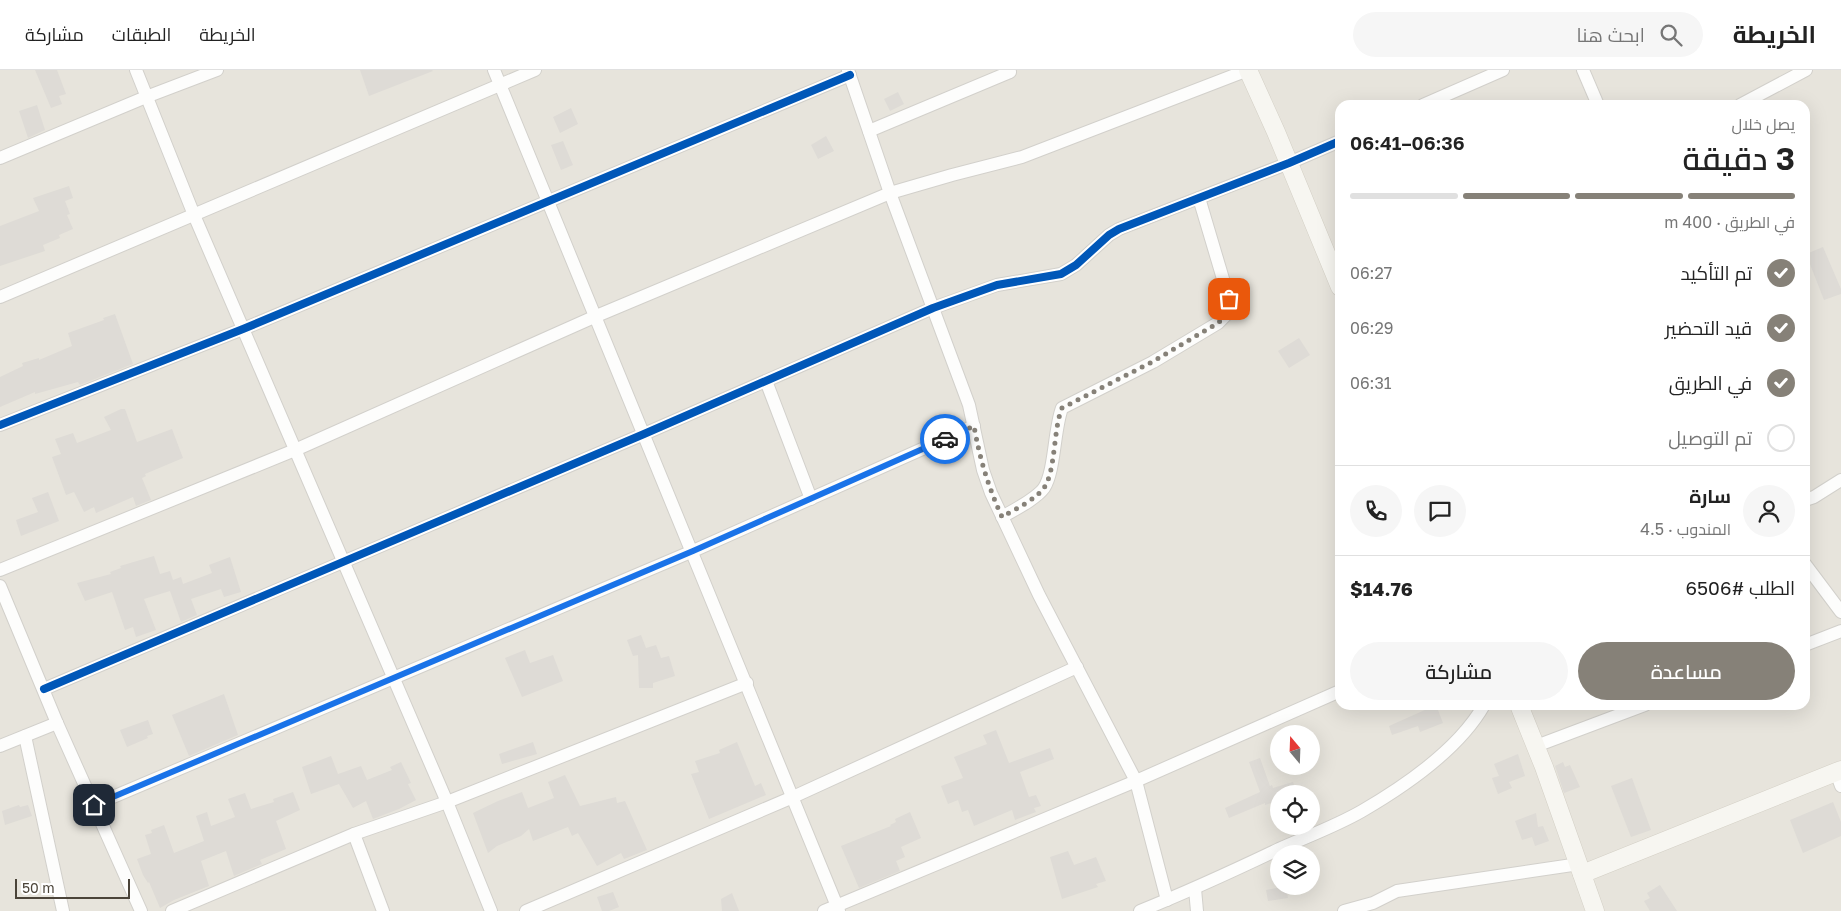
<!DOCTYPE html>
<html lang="ar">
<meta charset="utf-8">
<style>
:root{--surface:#fff;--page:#f6f6f6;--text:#222;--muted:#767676;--line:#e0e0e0;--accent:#868178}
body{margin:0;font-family:"Golos Text",Cairo,sans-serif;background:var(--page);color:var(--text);direction:rtl;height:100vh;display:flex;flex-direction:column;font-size:19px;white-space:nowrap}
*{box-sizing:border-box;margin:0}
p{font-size:16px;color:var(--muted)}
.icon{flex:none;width:28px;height:28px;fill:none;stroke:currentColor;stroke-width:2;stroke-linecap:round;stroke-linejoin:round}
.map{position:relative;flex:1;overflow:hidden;direction:ltr}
.panel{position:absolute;left:1335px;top:30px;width:475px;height:610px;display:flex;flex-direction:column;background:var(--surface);border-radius:15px;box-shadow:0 5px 20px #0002;direction:rtl}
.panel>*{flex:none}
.needle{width:32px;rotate:341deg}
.fabs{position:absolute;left:1270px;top:655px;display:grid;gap:10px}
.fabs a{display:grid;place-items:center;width:50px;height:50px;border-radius:50%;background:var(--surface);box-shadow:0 5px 20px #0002;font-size:25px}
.scale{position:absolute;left:15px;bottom:12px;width:115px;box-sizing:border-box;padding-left:5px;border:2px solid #4b4439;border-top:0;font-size:14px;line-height:18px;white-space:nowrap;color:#4b4439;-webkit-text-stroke:4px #fff;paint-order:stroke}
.pin{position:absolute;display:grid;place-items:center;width:42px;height:42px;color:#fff;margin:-21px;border-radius:10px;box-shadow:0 2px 8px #0006}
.courier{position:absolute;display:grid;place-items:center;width:50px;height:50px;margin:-25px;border:4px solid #1a73e8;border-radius:50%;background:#fff;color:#222;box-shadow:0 1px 6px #0007}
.head em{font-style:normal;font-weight:600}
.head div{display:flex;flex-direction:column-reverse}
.head{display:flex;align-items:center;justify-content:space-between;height:85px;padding:0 15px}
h1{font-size:32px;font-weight:600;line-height:38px}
.bar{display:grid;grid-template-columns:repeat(4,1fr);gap:8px 5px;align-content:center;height:60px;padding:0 15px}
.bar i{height:6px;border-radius:4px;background:var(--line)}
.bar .selected{background:var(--accent)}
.bar p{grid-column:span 4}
.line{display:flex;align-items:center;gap:12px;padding:0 15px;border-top:1px solid var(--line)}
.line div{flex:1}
.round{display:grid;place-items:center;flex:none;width:52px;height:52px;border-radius:26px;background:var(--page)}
ol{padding:0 15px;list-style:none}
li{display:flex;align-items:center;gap:15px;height:55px}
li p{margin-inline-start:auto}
li .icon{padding:5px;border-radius:50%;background:var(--accent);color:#fff;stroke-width:4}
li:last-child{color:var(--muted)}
li i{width:28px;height:28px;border:2px solid var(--line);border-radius:50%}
.cta{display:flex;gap:10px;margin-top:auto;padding:10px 15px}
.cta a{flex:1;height:58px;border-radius:30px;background:var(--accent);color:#fff;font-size:20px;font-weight:600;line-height:58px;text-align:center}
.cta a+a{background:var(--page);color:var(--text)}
header{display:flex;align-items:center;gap:30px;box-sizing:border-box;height:70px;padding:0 25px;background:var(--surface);border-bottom:1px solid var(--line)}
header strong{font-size:24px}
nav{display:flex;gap:28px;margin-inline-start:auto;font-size:18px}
.search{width:350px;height:45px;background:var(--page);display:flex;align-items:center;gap:12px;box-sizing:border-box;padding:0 18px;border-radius:28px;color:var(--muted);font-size:19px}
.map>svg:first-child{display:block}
</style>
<header>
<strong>الخريطة</strong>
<div class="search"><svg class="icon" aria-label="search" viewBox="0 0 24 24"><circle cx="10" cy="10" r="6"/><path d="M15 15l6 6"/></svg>ابحث هنا</div>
<nav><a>الخريطة</a><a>الطبقات</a><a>مشاركة</a></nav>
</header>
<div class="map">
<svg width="1841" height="841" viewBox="0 0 1841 841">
<rect width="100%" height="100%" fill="#f4f2ee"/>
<path fill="#e7e4dc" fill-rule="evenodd" d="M0,0H1841V841H0ZM1340,35H1805V635H1340ZM1279,664H1311V696H1279ZM1279,724H1311V756H1279ZM1279,784H1311V816H1279Z"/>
<g fill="#dedbd6">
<path d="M35,0H57L66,24L59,26L62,34L51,38Z"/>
<path d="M360,0H432L433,1L369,26Z"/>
<path d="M898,22L904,34L890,41L884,29Z"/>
<path d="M37,35L45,60L28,68L19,41Z"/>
<path d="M571,38L578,54L560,63L553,47Z"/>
<path d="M826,66L834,81L818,89L811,75Z"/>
<path d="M563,71L573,95L561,100L551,75Z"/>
<path d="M69,116L73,128L65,131L70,144L67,145L73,159L59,165L60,168L43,175L45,181L0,196V156L39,141L33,128Z"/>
<path d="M1823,177L1841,219V224L1824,230L1806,184Z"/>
<path d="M115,244L133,294L80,315L78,312L35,324V322L0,337V307L23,296L22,293L39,288V290L72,276L68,263L104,250L103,248Z"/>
<path d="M1299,268L1310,285L1289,298L1278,281Z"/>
<path d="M121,339H125L137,372L172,359L183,388L145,404L146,406L142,408L151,430L136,436L133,427L96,443L94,437L84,442L74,422L66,425L52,387L61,384L55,369L73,363L77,373L111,360L104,347Z"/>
<path d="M48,422L59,451L21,466L16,450L38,442L32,428Z"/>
<path d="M154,486L160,504L170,501L173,510L181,507L183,514L212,503L209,495L230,487L241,522L224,527L221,519L191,529L197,545L181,552L170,521L144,529L156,560L136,567L133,557L125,560L112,522L85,531L77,513L111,504L110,502L121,498L120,496Z"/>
<path d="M641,565L646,578L656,575L661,588L669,586L675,606L653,613V618H639L638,585L633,586L627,570Z"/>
<path d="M525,580L530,593L553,585L563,611L522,627L505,588Z"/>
<path d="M224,624L238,665L189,686L172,645Z"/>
<path d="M1436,635L1443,653L1420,662L1418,656L1392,665L1389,656Z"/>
<path d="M148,650L153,664L147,666L148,668L127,677L120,660Z"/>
<path d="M996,660L1009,693L1050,678L1054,689L1020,702L1029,727L1036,725L1041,736L1034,738L1036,742L1015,750L1012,740L974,756L968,740L962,742L958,730L948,734L941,716L963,708L954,687L987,674L983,665Z"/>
<path d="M533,672L537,684L502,694L499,684Z"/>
<path d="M737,672L755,716L761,713L766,725L709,749L691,704L699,702L695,691L720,683L719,680Z"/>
<path d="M1518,684L1525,706L1509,712L1512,718L1498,724L1492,708L1499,706L1494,694Z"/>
<path d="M331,686L338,704L361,696L367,710L392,700L390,697L401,692L411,713L408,714L416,730L399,739L373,749L366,731L353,738L339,714L311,724L302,697Z"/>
<path d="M1260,688L1270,716L1272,715L1273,718L1293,712L1296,721L1288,724H1279L1278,731L1265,735V733L1229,748L1225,738L1260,722L1249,692Z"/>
<path d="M1563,692L1565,697L1570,695L1580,717L1564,723L1555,696Z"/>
<path d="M565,705L580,736L616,727L617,733L625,731L647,780L624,789L621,783L597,796L578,763L572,766L568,757L533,771L529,759L521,766L497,776L488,783L473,743L498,731L522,722L528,738L554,728L548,712Z"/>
<path d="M1632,708L1651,760L1631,767L1611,716Z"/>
<path d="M293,722L300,740L276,751L286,779L260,790L262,794L234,806L226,781L201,791L209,816L174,830L160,838L149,812L148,813L143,805L137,789L151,784L145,765L152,763L151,760L164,755L174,783L204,771L196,746L207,742L211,756L235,747L228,729L245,723L251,739L274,732L273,729Z"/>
<path d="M1833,732L1841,752V766L1803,783L1790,750Z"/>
<path d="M19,735L20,737L28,735L32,746L5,755L2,741Z"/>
<path d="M910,742L921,768L901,777L905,787L896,791L900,801L859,818L841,776L891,756L890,755L896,752L895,749Z"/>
<path d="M1536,743L1538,757L1543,756L1549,771L1535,776L1532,767L1522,770L1515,751Z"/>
<path d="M1068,781L1074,795L1096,787L1106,811L1096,814L1098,817L1062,829L1050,787Z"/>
<path d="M1660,815L1677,841H1650L1644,831L1650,828L1647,823Z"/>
<path d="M1286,816L1288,828L1268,831L1266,820Z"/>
<path d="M613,822L619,837L609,841H602L597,827Z"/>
<path d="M732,823L739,841H722L721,829Z"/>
</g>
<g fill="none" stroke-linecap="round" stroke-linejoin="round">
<g stroke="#d2d0cb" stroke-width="14">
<g id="minor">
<path d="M136,0L194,145L447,732L491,841"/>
<path d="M494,0L839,841"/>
<path d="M848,0L890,123L969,335L983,400L991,423L1039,525L1136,711L1167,830"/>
<path d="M1583,0L1598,35"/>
<path d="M1423,35L1503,0"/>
<path d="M1740,35L1806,0"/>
<path d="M869,61L1010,2"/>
<path d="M0,88L146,27L217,0"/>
<path d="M0,227L535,0"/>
<path d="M766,311L811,429"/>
<path d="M0,355L243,259L850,5"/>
<path d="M1805,430L1814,427L1841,410"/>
<path d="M1002,447C1014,440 1036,429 1044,418C1055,401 1054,359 1062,338L1153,292L1218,253L1228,243L1229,229L1199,128"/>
<path d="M1805,494L1841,542"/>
<path d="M0,500L295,380L594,247L890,123L952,105L1022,87L1248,0"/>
<path d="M0,516L57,653L141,841"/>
<path d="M1805,575L1841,561"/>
<path d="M44,619L644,364L933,238L997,215L1061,204L1076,195L1109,165L1119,159L1289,93L1340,71"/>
<path d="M25,666L63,841"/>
<path d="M0,676L57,653"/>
<path d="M1536,676L1645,635"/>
<path d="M1836,702L1841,716"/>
<path d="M94,735L693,481L974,356"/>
<path d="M354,764L383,841"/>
<path d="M1195,819L1197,841"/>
<path d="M172,841L354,764L447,732L747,613"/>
<path d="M526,841L793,727L1077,597"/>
<path d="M824,841L1136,711L1340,621"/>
<path d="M1140,841C1187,822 1233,801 1279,779C1306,767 1336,756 1362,741C1405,716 1459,679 1484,635"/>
<path d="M1344,841L1373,833L1397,821L1579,794"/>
</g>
</g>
<g stroke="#d3cfc5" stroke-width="19">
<g id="secondary">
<path d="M1248,0L1276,62L1340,217"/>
<path d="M1519,635L1544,697L1595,841"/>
<path d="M1582,804L1841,700"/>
</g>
</g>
<use href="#minor" stroke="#fdfdfc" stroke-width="12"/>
<use href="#secondary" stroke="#f7f6f1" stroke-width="18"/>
<g stroke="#fff" stroke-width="11">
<g id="cycleway">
<path d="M0,355L243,259L850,5"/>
<path d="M44,619L644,364L933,238L997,215L1061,204L1076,195L1109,165L1119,159L1289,93L1340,71"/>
</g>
</g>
<use href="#cycleway" stroke="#0057b8" stroke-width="8"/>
</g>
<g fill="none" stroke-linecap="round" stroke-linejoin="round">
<path stroke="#868178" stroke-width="5" stroke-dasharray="0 9" d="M945,369L974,356C980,390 988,416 1002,447C1014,440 1036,429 1044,418C1056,400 1053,360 1062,338L1152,292L1218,253L1228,243L1229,229"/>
<path stroke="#1a73e8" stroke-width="6" d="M94,735L693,481L945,369"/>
</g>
</svg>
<div class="fabs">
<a><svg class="needle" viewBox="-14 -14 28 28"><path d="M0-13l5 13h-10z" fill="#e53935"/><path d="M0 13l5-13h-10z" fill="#767676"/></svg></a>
<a><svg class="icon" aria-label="locate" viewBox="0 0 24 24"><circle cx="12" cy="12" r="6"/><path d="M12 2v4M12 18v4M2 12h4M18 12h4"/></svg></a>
<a><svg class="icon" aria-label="layers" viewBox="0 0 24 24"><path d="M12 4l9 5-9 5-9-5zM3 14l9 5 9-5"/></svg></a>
</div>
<div class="scale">50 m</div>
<div class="pin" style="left:1229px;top:229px;background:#ea580c"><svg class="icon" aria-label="bag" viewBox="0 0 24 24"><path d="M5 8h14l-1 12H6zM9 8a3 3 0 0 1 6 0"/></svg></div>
<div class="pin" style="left:94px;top:735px;background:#1f2937"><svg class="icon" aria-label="home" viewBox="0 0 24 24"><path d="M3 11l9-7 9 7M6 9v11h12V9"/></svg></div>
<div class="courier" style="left:945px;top:369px"><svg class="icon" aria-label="car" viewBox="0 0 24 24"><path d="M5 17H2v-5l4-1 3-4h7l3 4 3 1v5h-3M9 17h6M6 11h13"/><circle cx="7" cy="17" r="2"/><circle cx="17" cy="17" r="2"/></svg></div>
<section class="panel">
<div class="head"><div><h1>3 دقيقة</h1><p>يصل خلال</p></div><em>06:36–06:41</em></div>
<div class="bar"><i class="selected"></i><i class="selected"></i><i class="selected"></i><i></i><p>في الطريق · 400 m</p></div>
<ol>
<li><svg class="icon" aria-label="check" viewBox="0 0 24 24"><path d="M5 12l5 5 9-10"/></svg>تم التأكيد<p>06:27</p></li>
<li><svg class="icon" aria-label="check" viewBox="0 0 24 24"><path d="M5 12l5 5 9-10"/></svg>قيد التحضير<p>06:29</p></li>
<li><svg class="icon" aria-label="check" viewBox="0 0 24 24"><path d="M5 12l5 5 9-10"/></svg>في الطريق<p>06:31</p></li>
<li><i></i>تم التوصيل</li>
</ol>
<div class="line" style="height:90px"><a class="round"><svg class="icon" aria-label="person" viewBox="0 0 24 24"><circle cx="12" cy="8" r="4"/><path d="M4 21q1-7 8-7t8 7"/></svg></a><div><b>سارة</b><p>المندوب · 4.5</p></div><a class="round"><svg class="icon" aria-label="chat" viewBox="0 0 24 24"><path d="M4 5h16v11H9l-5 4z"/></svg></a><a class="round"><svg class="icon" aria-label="phone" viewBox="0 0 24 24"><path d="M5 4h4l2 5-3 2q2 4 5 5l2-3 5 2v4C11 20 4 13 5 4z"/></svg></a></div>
<div class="line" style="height:65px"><div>الطلب #6506</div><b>$14.76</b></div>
<div class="cta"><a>مساعدة</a><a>مشاركة</a></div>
</section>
</div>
